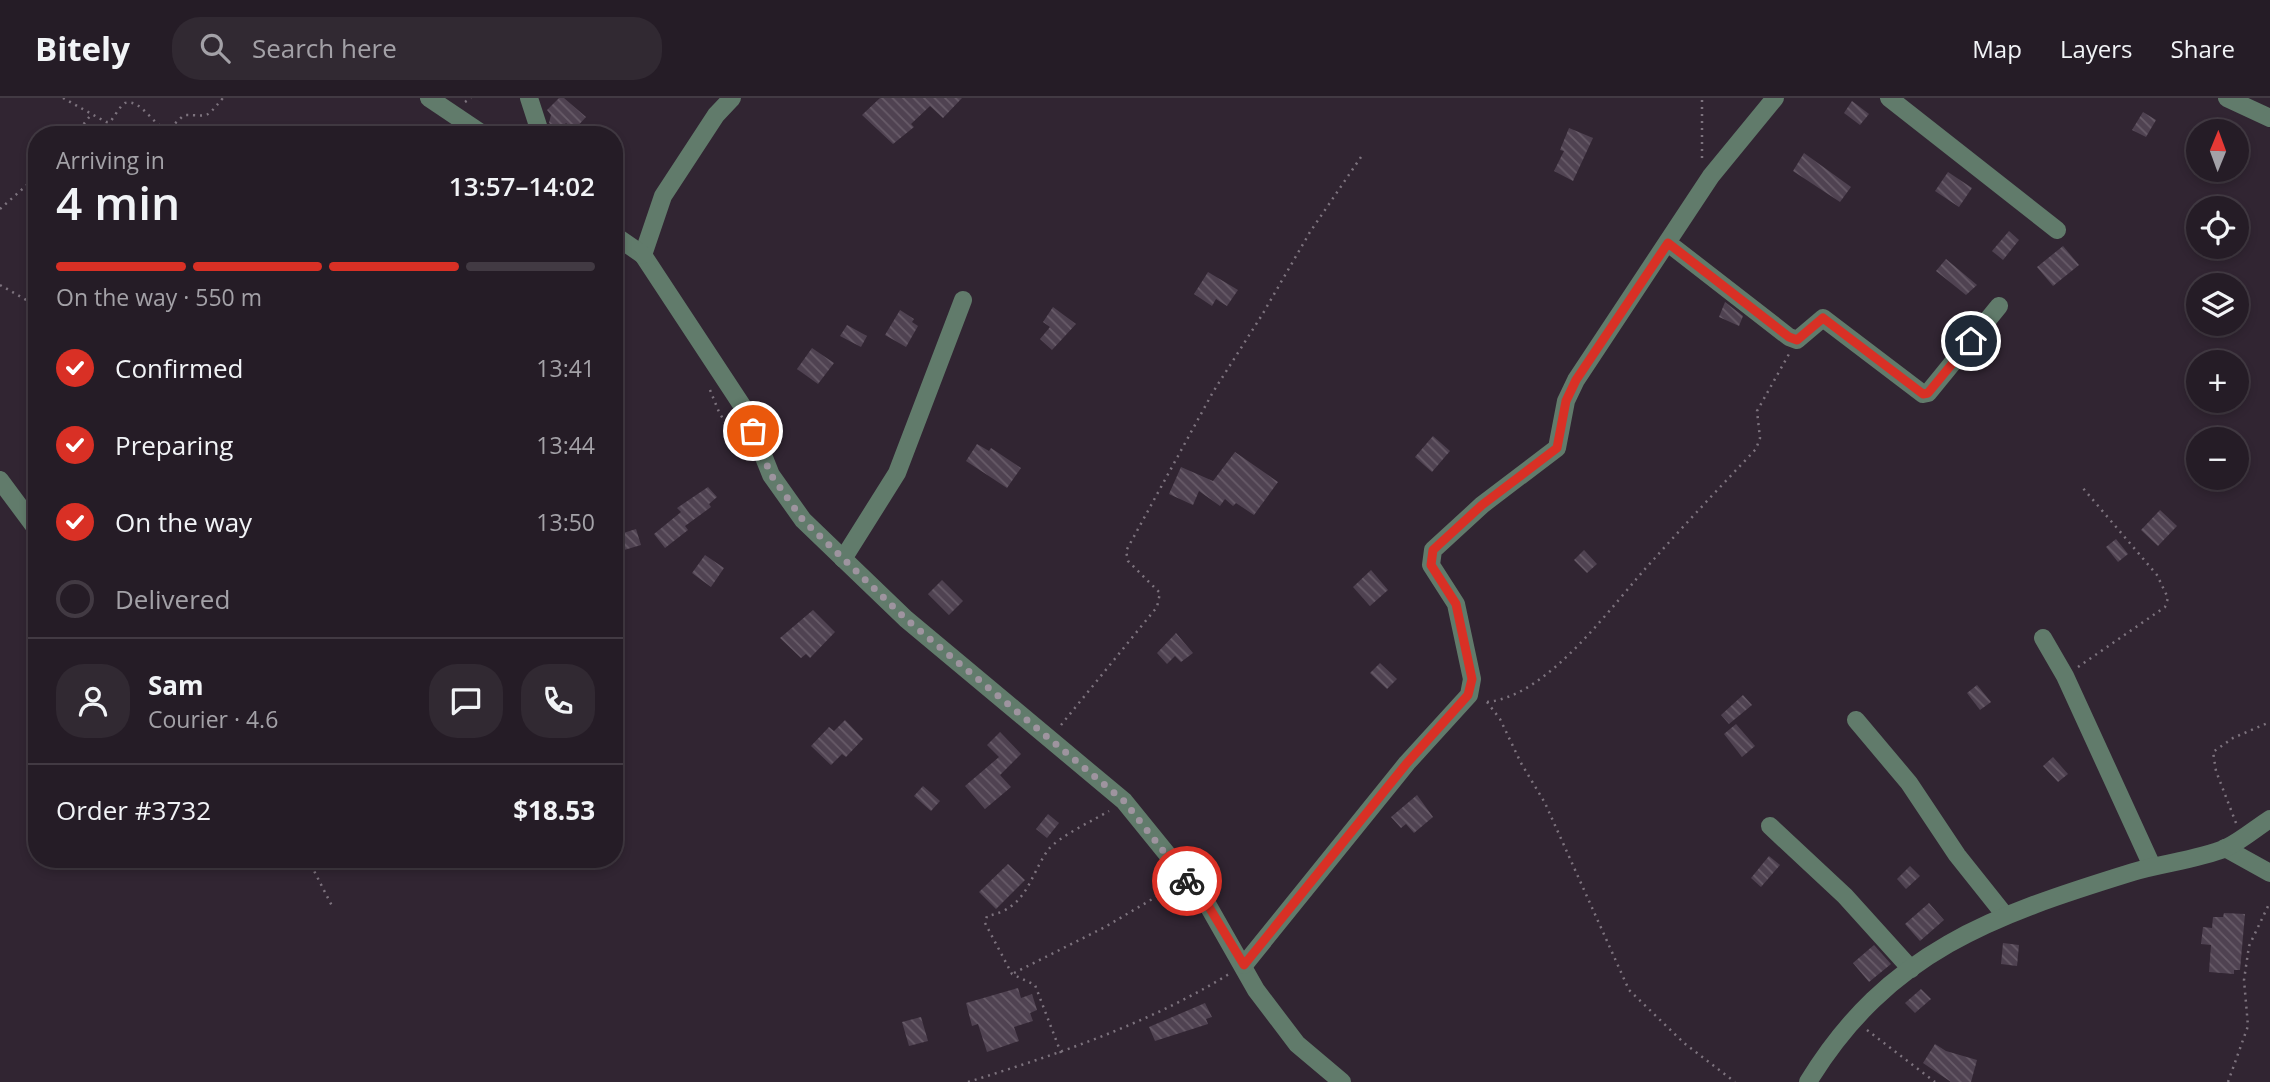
<!DOCTYPE html>
<meta charset="utf-8">
<style>
:root{--surface:#251c26;--page:#312932;--text:#f1f3f6;--muted:#a3a1a7;--line:#423a43;--accent:#d93025}
body{margin:0;font-family:"Open Sans",sans-serif;background:var(--page);color:var(--text);height:100vh;display:flex;flex-direction:column;font-size:26px;white-space:nowrap}
*{box-sizing:border-box;margin:0}
p{font-size:23px;color:var(--muted)}
.icon{flex:none;width:38px;height:38px;fill:none;stroke:currentColor;stroke-width:2;stroke-linecap:round;stroke-linejoin:round}
.map{position:relative;flex:1;overflow:hidden}
.side{position:absolute;left:28px;top:28px;width:595px;height:742px;display:flex;flex-direction:column;background:var(--surface);border-radius:28px;box-shadow:0 4px 10px #0003,0 0 0 2px var(--line)}
.side>*{flex:none}
.needle{width:46px;rotate:1deg}
.controls{position:absolute;left:2186px;top:21px;display:grid;gap:14px}
.controls a{display:grid;place-items:center;width:63px;height:63px;border-radius:50%;background:var(--surface);box-shadow:0 4px 10px #0003,0 0 0 2px var(--line);font-size:35px}
.pin{position:absolute;display:grid;place-items:center;width:60px;height:60px;color:#fff;margin:-30px;border:4px solid #fff;border-radius:50%;box-shadow:0 2px 7px #0007}
.courier{position:absolute;display:grid;place-items:center;width:70px;height:70px;margin:-35px;border:5px solid #d93025;border-radius:50%;background:#fff;color:#222;box-shadow:0 2px 9px #0007}
.headline em{font-style:normal;font-weight:600}
.headline div{display:flex;flex-direction:column-reverse}
.headline{display:flex;align-items:center;justify-content:space-between;height:119px;padding:0 28px}
h1{font-size:46px;font-weight:600;line-height:52px}
.bar{display:grid;grid-template-columns:repeat(4,1fr);gap:10px 7px;align-content:center;height:84px;padding:0 28px}
.bar i{height:9px;border-radius:5px;background:var(--line)}
.bar .on{background:var(--accent)}
.bar p{grid-column:span 4}
.line{display:flex;align-items:center;gap:18px;padding:0 28px;border-top:2px solid var(--line)}
.line div{flex:1}
.round{display:grid;place-items:center;flex:none;width:74px;height:74px;border-radius:28px;background:var(--page)}
ol{padding:0 28px;list-style:none}
li{display:flex;align-items:center;gap:21px;height:77px}
li p{margin-inline-start:auto}
li .icon{padding:7px;border-radius:50%;background:var(--accent);color:#fff;stroke-width:4}
li:last-child{color:var(--muted)}
li i{width:38px;height:38px;border:4px solid var(--line);border-radius:50%}
header{display:flex;align-items:center;gap:42px;box-sizing:border-box;height:98px;padding:0 35px;background:var(--surface);border-bottom:2px solid var(--line)}
header strong{font-size:33px}
nav{display:flex;gap:38px;margin-inline-start:auto;font-size:24px}
.search{width:490px;height:63px;background:var(--page);display:flex;align-items:center;gap:18px;box-sizing:border-box;padding:0 24px;border-radius:28px;color:var(--muted);font-size:26px}
.map>svg:first-child{display:block}
</style>
<header>
<strong>Bitely</strong>
<div class="search"><svg class="icon" aria-label="search" viewBox="0 0 24 24"><circle cx="10" cy="10" r="6"/><path d="M15 15l6 6"/></svg>Search here</div>
<nav><a>Map</a><a>Layers</a><a>Share</a></nav>
</header>
<div class="map">
<svg width="2270" height="984" viewBox="0 0 2270 984">
<defs>
<pattern id="building-back-hatch" width="6" height="6" patternUnits="userSpaceOnUse" patternTransform="scale(1.75)"><rect width="6" height="6" fill="#4f4251"/><path d="M-1 5l2 2M0 0l6 6M5-1l2 2" fill="none" stroke="#685c69"/></pattern>
</defs>
<rect width="100%" height="100%" fill="#312532"/>
<g fill="url(#building-back-hatch)">
<path d="M559,0H564L586,19L574,32L566,25L559,33L549,25L551,17L547,12Z"/>
<path d="M880,0H962L943,20L930,8L911,26L914,29L893,46L862,17Z"/>
<path d="M1852,3L1869,16L1860,27L1844,15Z"/>
<path d="M2143,14L2156,22L2146,39L2132,32Z"/>
<path d="M1569,30L1593,40L1573,83L1554,73L1564,53L1560,52Z"/>
<path d="M1804,55L1851,89L1840,104L1793,73Z"/>
<path d="M1948,74L1972,90L1959,109L1935,93Z"/>
<path d="M2009,133L2019,142L2003,162L1992,153Z"/>
<path d="M2063,148L2079,167L2053,188L2037,169Z"/>
<path d="M1946,161L1977,187L1966,197L1936,173Z"/>
<path d="M1208,174L1238,192L1227,208L1216,201L1212,208L1194,196Z"/>
<path d="M1725,204L1743,218L1739,228L1719,219Z"/>
<path d="M1053,209L1076,226L1052,252L1040,241L1050,229L1043,224Z"/>
<path d="M900,212L914,221L912,224L918,228L906,249L885,237Z"/>
<path d="M847,227L867,238L861,249L840,238Z"/>
<path d="M812,250L834,265L818,286L797,271Z"/>
<path d="M1433,338L1450,353L1432,374L1415,359Z"/>
<path d="M977,346L989,353L991,350L1021,370L1007,390L966,363Z"/>
<path d="M1235,354L1278,384L1254,417L1236,405L1233,408L1225,401L1220,408L1199,393L1193,407L1169,396L1181,369L1213,383Z"/>
<path d="M708,389L717,399L709,406L711,409L685,428L688,432L665,450L654,436L681,414L677,410Z"/>
<path d="M2160,412L2177,428L2158,448L2141,432Z"/>
<path d="M636,431L641,447L614,455V438Z"/>
<path d="M2116,441L2128,456L2118,464L2106,449Z"/>
<path d="M1584,452L1597,466L1587,475L1574,462Z"/>
<path d="M705,457L724,470L711,489L692,475Z"/>
<path d="M1371,472L1388,492L1370,508L1353,489Z"/>
<path d="M942,482L963,503L949,517L928,496Z"/>
<path d="M813,512L835,534L810,560L806,556L801,560L780,540Z"/>
<path d="M1176,535L1193,555L1181,564L1175,558L1167,566L1157,555Z"/>
<path d="M1380,565L1397,581L1387,591L1370,575Z"/>
<path d="M1977,587L1991,604L1980,612L1967,595Z"/>
<path d="M1743,597L1752,607L1729,626L1721,617Z"/>
<path d="M845,622L863,641L846,659L842,656L831,667L811,648L829,629L834,633Z"/>
<path d="M1736,626L1755,648L1742,659L1724,636Z"/>
<path d="M1000,634L1021,656L1000,677L1011,689L985,711L965,688L999,659L987,647Z"/>
<path d="M2053,659L2068,676L2058,684L2043,668Z"/>
<path d="M923,688L940,703L931,713L914,698Z"/>
<path d="M1417,697L1433,719L1414,735L1406,726L1401,730L1391,719Z"/>
<path d="M1048,716L1059,725L1047,740L1036,731Z"/>
<path d="M1769,758L1780,767L1761,789L1751,780Z"/>
<path d="M1008,766L1025,782L996,811L979,794Z"/>
<path d="M1910,768L1920,778L1906,791L1897,781Z"/>
<path d="M1929,805L1944,822L1920,843L1905,826Z"/>
<path d="M2224,815L2245,816L2240,872H2234V876L2209,874L2211,847L2201,846L2203,829L2212,830L2213,819H2223Z"/>
<path d="M2003,845L2019,847L2017,868L2001,866Z"/>
<path d="M1874,847L1891,866L1869,884L1853,865Z"/>
<path d="M1018,890L1021,900L1032,896L1037,912L1030,915L1033,923L1014,929L1019,943L987,954L978,926L972,928L966,905Z"/>
<path d="M1921,891L1931,901L1915,915L1905,905Z"/>
<path d="M1205,905L1212,919L1206,921L1208,926L1155,943L1149,929Z"/>
<path d="M921,919L928,943L909,948L902,924Z"/>
<path d="M1935,946L1946,953L1977,962L1971,984H1951L1923,965Z"/>
</g>
<g fill="none" stroke-linecap="round" stroke-linejoin="round">
<g stroke="#7d737e" stroke-width="2.5" stroke-dasharray="2 5" stroke-linecap="butt">
<path d="M63,0L106,24H110C115,18 119,9 125,5C141,0 154,29 168,32L184,17C211,17 204,22 223,0"/>
<path d="M465,4L471,0"/>
<path d="M75,37L90,18"/>
<path d="M1702,60V0"/>
<path d="M0,111L37,78"/>
<path d="M0,187L37,208"/>
<path d="M710,292L719,314L744,357"/>
<path d="M2078,569L2165,509L2168,500L2157,477L2082,389"/>
<path d="M1487,604C1550,598 1613,505 1654,461C1687,424 1722,387 1756,351L1760,340L1757,313L1789,256"/>
<path d="M1487,604L1500,621L1521,665L1545,705L1629,892L1684,945L1735,984"/>
<path d="M1061,627L1157,509L1160,495L1128,463L1126,453L1213,294L1262,217L1310,134L1361,59"/>
<path d="M2236,725L2216,673L2213,654L2233,640L2270,624"/>
<path d="M308,761L332,808"/>
<path d="M1014,875L1105,829L1171,790"/>
<path d="M1867,932L1935,984"/>
<path d="M1061,955L1035,887L1012,876L985,825L987,818C1027,811 1029,779 1048,752C1058,739 1094,722 1109,713"/>
<path d="M968,984C1058,956 1148,926 1229,876"/>
<path d="M2228,984L2248,928L2244,882L2249,848L2270,804"/>
</g>
<g stroke="#617b6b" stroke-width="18">
<path d="M429,0L484,37"/>
<path d="M529,0L541,37"/>
<path d="M732,0L716,17L663,98L643,157L745,312L771,377L803,422L906,521L1124,703L1206,804L1256,892L1297,946L1342,984"/>
<path d="M1889,0L2057,132"/>
<path d="M2227,0L2270,20"/>
<path d="M614,137L643,157"/>
<path d="M1668,145L1789,239L1797,242L1823,220L1923,296L1928,295L1999,208"/>
<path d="M0,382L37,432"/>
<path d="M843,461L897,375L963,202"/>
<path d="M2043,540L2065,578L2152,768"/>
<path d="M1856,622L1909,685L1957,757L2004,816"/>
<path d="M1770,728L1845,798L1911,871"/>
<path d="M2225,750L2270,775"/>
<path d="M1244,867L1407,665L1469,597L1472,581L1456,506L1431,467L1433,452L1482,407L1557,350L1566,303L1576,282L1711,78L1775,0"/>
<path d="M1808,984C1888,853 1994,817 2133,774C2163,765 2197,762 2226,750C2241,743 2256,730 2270,721"/>
</g>
</g>
<g fill="none" stroke-linecap="round" stroke-linejoin="round">
<path stroke="#9e949f" stroke-width="7" stroke-dasharray="0 12.6" d="M753,333L771,377L803,422L906,521L1124,703L1187,783"/>
<path stroke="#d93025" stroke-width="9" d="M1187,783L1206,804L1244,867L1407,665L1468,597L1472,581L1456,506L1431,467L1433,452L1482,407L1557,350L1566,303L1576,282L1668,145L1789,239L1797,242L1823,220L1923,296L1928,295L1971,243"/>
</g>
</svg>
<div class="controls">
<a><svg class="needle" viewBox="-14 -14 28 28"><path d="M0-13l5 13h-10z" fill="#e53935"/><path d="M0 13l5-13h-10z" fill="#a3a1a7"/></svg></a>
<a><svg class="icon" aria-label="locate" viewBox="0 0 24 24"><circle cx="12" cy="12" r="6"/><path d="M12 2v4M12 18v4M2 12h4M18 12h4"/></svg></a>
<a><svg class="icon" aria-label="layers" viewBox="0 0 24 24"><path d="M12 4l9 5-9 5-9-5zM3 14l9 5 9-5"/></svg></a>
<a>+</a>
<a>−</a>
</div>
<div class="pin" style="left:753px;top:333px;background:#ea580c"><svg class="icon" aria-label="bag" viewBox="0 0 24 24"><path d="M5 8h14l-1 12H6zM9 8a3 3 0 0 1 6 0"/></svg></div>
<div class="pin" style="left:1971px;top:243px;background:#1f2937"><svg class="icon" aria-label="home" viewBox="0 0 24 24"><path d="M3 11l9-7 9 7M6 9v11h12V9"/></svg></div>
<div class="courier" style="left:1187px;top:783px"><svg class="icon" aria-label="bike" viewBox="0 0 24 24"><circle cx="6" cy="16" r="4"/><circle cx="18" cy="16" r="4"/><path d="M6 16l4-8h5l3 8M10 8l3 8H6M13 5h3"/></svg></div>
<section class="side">
<div class="headline"><div><h1>4 min</h1><p>Arriving in</p></div><em>13:57–14:02</em></div>
<div class="bar"><i class="on"></i><i class="on"></i><i class="on"></i><i></i><p>On the way · 550 m</p></div>
<ol>
<li><svg class="icon" aria-label="check" viewBox="0 0 24 24"><path d="M5 12l5 5 9-10"/></svg>Confirmed<p>13:41</p></li>
<li><svg class="icon" aria-label="check" viewBox="0 0 24 24"><path d="M5 12l5 5 9-10"/></svg>Preparing<p>13:44</p></li>
<li><svg class="icon" aria-label="check" viewBox="0 0 24 24"><path d="M5 12l5 5 9-10"/></svg>On the way<p>13:50</p></li>
<li><i></i>Delivered</li>
</ol>
<div class="line" style="height:126px"><a class="round"><svg class="icon" aria-label="person" viewBox="0 0 24 24"><circle cx="12" cy="8" r="4"/><path d="M4 21q1-7 8-7t8 7"/></svg></a><div><b>Sam</b><p>Courier · 4.6</p></div><a class="round"><svg class="icon" aria-label="chat" viewBox="0 0 24 24"><path d="M4 5h16v11H9l-5 4z"/></svg></a><a class="round"><svg class="icon" aria-label="phone" viewBox="0 0 24 24"><path d="M5 4h4l2 5-3 2q2 4 5 5l2-3 5 2v4C11 20 4 13 5 4z"/></svg></a></div>
<div class="line" style="height:91px"><div>Order #3732</div><b>$18.53</b></div>
</section>
</div>
